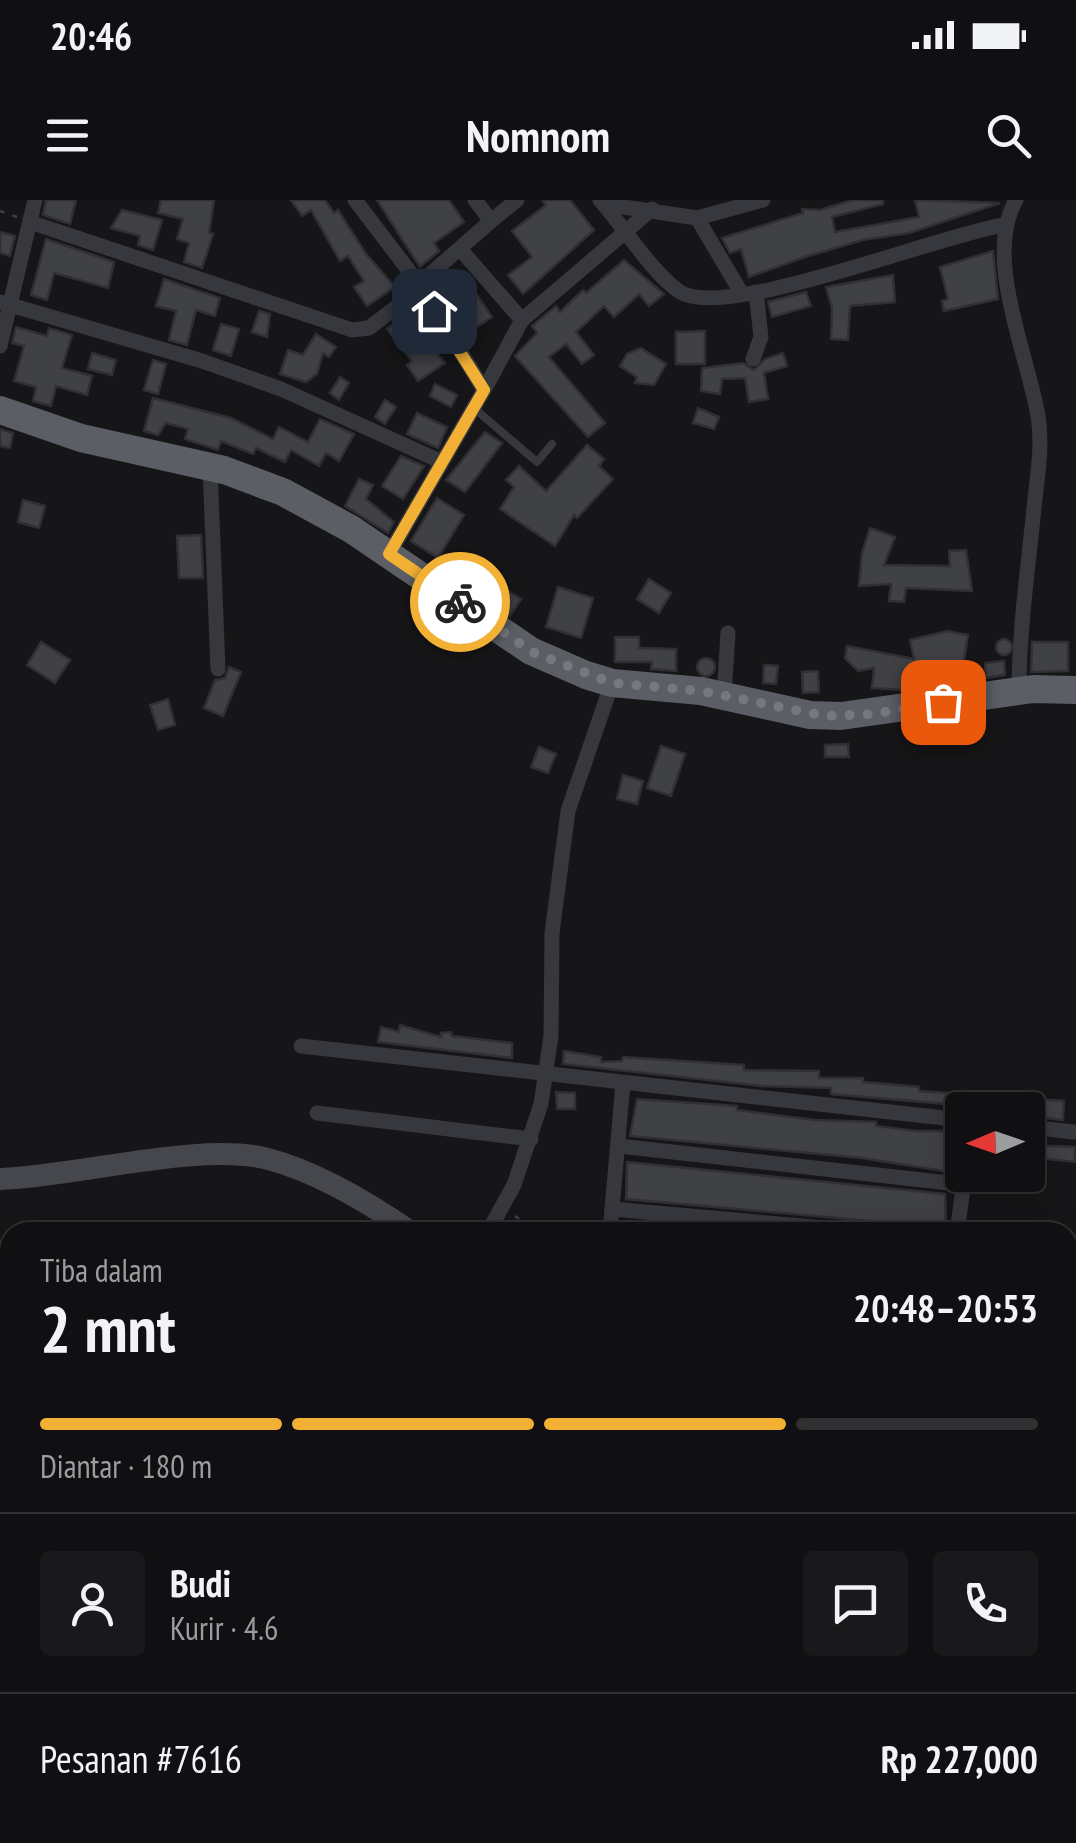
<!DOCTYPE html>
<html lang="id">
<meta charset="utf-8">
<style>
:root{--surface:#101012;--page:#19191b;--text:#f1f3f6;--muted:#9c9d9f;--line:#303032;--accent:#f2b134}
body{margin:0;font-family:"PT Sans Narrow",sans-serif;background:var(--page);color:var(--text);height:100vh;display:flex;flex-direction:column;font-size:38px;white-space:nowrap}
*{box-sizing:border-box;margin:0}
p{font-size:32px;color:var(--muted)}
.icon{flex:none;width:55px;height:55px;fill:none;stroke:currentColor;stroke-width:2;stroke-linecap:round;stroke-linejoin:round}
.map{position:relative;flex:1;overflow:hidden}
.side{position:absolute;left:0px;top:1022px;width:1078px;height:622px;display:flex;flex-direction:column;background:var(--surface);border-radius:30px 30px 0 0;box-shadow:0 5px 25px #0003,0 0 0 2px var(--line)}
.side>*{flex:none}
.needle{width:65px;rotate:268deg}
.controls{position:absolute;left:945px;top:892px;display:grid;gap:20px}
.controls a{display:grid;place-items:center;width:100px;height:100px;border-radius:10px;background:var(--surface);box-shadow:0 5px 25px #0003,0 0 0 2px var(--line);font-size:50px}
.pin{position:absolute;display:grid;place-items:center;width:85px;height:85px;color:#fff;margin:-42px;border-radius:20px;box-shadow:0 5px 15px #0006}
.courier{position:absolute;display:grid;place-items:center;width:100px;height:100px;margin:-50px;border:8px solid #f2b134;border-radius:50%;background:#fff;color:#222;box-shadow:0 2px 12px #0007}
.summary em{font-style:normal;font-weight:700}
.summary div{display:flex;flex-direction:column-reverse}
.summary{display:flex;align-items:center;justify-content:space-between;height:170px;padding:0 40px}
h1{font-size:65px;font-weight:700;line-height:75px}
.bar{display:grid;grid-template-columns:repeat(4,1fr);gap:15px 10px;align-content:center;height:120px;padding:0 40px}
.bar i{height:12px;border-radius:8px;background:var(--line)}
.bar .on{background:var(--accent)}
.bar p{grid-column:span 4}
.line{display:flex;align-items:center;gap:25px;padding:0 40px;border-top:2px solid var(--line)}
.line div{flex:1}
.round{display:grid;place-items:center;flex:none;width:105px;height:105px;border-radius:10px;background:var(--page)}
.status{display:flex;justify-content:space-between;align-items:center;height:70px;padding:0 50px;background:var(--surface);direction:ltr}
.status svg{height:28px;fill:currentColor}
header{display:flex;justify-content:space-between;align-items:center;height:130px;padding:0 40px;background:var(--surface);font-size:45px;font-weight:700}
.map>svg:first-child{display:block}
</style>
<div class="status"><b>20:46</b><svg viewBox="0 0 49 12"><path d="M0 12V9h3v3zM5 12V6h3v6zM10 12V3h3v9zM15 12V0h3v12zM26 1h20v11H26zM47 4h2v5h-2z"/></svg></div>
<header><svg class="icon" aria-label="menu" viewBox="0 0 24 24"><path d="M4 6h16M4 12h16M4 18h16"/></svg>Nomnom<svg class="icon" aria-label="search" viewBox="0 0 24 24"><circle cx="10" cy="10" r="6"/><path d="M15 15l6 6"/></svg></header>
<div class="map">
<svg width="1076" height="1643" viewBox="0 0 1076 1643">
<rect width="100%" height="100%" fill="#161618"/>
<g fill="#404145" stroke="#303034" stroke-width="2.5">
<path d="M46,0H76L70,24L43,15Z"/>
<path d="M161,0H214L209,33L213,34L202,68L184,62L189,43L177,39L183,19L158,13Z"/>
<path d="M291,0H325L334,13L338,10L366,54L395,87L367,106L354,87L364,81L348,56L340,61L311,10L302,16Z"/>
<path d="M377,0H449L464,22L434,43L439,51L420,67Z"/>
<path d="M542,0H570L594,30L523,94L508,75L532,57L512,31L546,5Z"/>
<path d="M853,0H883V4L832,17L835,32L919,17L915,0L1000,3L909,33L863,40L805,57L749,77L741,49L730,53L722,38L803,13L802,9L820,10Z"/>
<path d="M122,10L162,20L153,50L138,45L140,36L111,28Z"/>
<path d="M0,32L15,36L10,56L0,53Z"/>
<path d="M46,39L114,62L108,88L54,73L47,100L31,95Z"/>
<path d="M993,51L998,99L944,111L942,101L948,99L940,67Z"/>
<path d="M624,60L664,94L649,106L639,94L614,117L604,106L576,132L594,155L582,164L566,144L549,157L605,223L588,237L515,156L537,133L532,126L556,106L560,112L583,90L586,93Z"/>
<path d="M893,75L895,102L850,106L848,140L831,139L832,108L826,87Z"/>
<path d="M164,79L220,98L215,116L196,110L187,145L169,140L176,111L156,106Z"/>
<path d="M467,80L492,117L466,134L442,98Z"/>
<path d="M806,92L811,106L772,117L768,102Z"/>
<path d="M259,111L270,114L267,137L252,132Z"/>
<path d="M405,115L445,163L418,181L407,165L412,161L387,129Z"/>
<path d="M221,124L239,129L231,156L213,150Z"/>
<path d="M16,127L47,136L49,128L72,135L62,168L92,176L87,195L56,186L51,206L33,201L36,187L14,181L24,146L12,143Z"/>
<path d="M705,131V164H676V132Z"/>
<path d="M316,134L336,147L329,157L323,153L317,174L306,182L280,174L288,150L303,155Z"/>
<path d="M641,148L666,164L654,185L635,183L637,177L620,166L627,154Z"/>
<path d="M92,153L116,160L112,175L88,169Z"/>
<path d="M783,153L787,166L764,173L768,199L749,202L745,178L722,179L720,194L701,191L702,168L743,163L754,170L765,159Z"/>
<path d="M153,160L166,164L158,194L144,190Z"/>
<path d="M340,177L349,183L339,200L330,193Z"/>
<path d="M435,184L457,195L451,207L430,196Z"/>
<path d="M153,198L231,218L273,239L279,227L308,242L320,219L354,234L339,261L326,253L319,266L291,250L285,262L256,248L253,254L221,241L218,250L185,239L188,229L166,223L158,235L144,231Z"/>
<path d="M385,200L396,207L385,224L375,217Z"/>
<path d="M698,208L719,217L714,229L693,223Z"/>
<path d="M417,213L447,227L438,248L407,234Z"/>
<path d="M0,229L13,233L10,248L0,246Z"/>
<path d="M485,232L502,243L465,292L446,280Z"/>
<path d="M587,245L604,259L599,266L613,279L577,318L574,315L555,346L500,309L514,287L506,280L519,266L546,291Z"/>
<path d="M401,256L424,266L403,299L382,286Z"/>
<path d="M359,279L373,285L366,299L394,322L388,333L345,306Z"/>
<path d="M437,298L464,315L438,358L411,341Z"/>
<path d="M23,300L45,306L39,328L18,322Z"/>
<path d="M870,328L895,337L884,365L950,366L949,351L966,350L972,391L906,388L904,402L889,401L891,384L859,386L862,353Z"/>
<path d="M201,335L203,378H179L177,336Z"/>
<path d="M649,379L671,393L659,413L637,399Z"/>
<path d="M500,386L521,399L510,416L490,402Z"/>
<path d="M558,387L593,398L581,438L546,427Z"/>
<path d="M947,431L968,435L962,473H968V480L930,486V469L904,475L903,490L872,488L874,468L858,471L845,458L847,446L914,459L910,440Z"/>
<path d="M615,437H639V448L676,449V471L651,469L652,462H615Z"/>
<circle cx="1004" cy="447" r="8"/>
<path d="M41,442L70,460L55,483L27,465Z"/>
<path d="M1032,442H1068V471L1031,472Z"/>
<circle cx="706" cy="467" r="9"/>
<path d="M1004,461L1005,475L986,478L985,463Z"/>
<path d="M764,465L778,466L776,484L763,483Z"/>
<path d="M229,467L241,472L223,516L204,508L215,480L225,478Z"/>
<path d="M818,471L819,492L803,493L802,472Z"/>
<path d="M168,499L175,525L158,530L150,505Z"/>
<path d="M848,544L849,557H825V545Z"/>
<path d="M661,546L685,554L671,596L647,588Z"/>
<path d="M539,547L556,554L548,573L531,567Z"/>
<path d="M623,575L643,581L637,604L617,599Z"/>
<path d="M400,825L441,837V833L451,832L452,836L512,843V858L378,842L381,827L399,832Z"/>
<path d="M564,851L601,857V862L622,861L623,857L744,865V870L819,871V878H863V882L919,887V891L1064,901L1063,920L1029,916V910H970V906L831,894V888L762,886L563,864Z"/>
<path d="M556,892L575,893V909H557Z"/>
<path d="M637,899L737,906V910L815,920L876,922V926L916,931H962V967L944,971L862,958L630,936Z"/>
<path d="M1028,945L1075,947V962L1028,957Z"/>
<path d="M627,962L945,994L946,1032L870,1021L626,999Z"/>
</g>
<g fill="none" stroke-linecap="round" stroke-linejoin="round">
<g stroke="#3d3f44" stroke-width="2.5" stroke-dasharray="5 8" stroke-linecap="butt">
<path d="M0,11L17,17"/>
<path d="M515,1016L538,1032"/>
</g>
<g stroke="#37383d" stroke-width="8">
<path d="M475,209L537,262L552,244"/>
<path d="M0,1614L10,1615"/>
<path d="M642,1643L645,1635"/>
</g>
<g stroke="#37383d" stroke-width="15">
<path d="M355,0L419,84L484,190L389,354"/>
<path d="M600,0C623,26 653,74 680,92C725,121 942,34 1004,25"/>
<path d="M1016,0C983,57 1028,155 1038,216C1043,246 1037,278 1034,308C1028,369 1019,430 1019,491"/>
<path d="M604,4L697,18L742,94"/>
<path d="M697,18L763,0"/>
<path d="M491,21L517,0"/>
<path d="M30,22L352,130L369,128L421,88"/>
<path d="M460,49L522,120L484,190"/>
<path d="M419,84L491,21L475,0"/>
<path d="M0,102L202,161L281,189L442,262"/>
<path d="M522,120L652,9"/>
<path d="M0,146L35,0"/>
<path d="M753,159L761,137L756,92"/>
<path d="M210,267L218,469"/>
<path d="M724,496L728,433"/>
<path d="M301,846L962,920"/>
<path d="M317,913L531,939"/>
<path d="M1028,927L1074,932"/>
<path d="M619,946L949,983L975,975"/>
<path d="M612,1009L869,1032"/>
<path d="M488,1032L514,985L541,904L551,836L552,733L568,611L612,483"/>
<path d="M610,1032L623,883"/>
<path d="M957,1032L964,982"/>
</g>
<g stroke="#45474d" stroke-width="22">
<path d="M0,979C74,977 202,941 268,959C318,972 369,1003 411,1032"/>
<path d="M1068,1337L1076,1338"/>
</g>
<path stroke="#5b5e65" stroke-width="28" d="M0,210L81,238L224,270L283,292L351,329L531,451L586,475L612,483L701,491L810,515L841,516L1033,489L1076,490"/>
</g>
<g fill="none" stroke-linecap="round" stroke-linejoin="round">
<path stroke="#757880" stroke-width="10" stroke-dasharray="0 18" d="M460,402L532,452L612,483L701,491L825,516L874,514L943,502"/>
<path stroke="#f2b134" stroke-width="12" d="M434,111L484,190L389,354L460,402"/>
</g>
</svg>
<div class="controls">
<a><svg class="needle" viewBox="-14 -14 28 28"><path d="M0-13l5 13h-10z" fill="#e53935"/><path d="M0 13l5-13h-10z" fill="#9c9d9f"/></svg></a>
</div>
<div class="pin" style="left:943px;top:502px;background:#ea580c"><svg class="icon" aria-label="bag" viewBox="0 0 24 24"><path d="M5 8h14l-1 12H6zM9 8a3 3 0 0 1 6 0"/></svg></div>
<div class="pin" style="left:434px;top:111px;background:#1f2937"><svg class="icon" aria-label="home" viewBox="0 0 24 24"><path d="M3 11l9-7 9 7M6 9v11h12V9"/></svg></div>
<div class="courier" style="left:460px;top:402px"><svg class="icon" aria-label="bike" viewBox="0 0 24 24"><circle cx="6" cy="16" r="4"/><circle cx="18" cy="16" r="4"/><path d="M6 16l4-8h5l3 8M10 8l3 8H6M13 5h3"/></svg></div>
<section class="side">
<div class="summary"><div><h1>2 mnt</h1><p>Tiba dalam</p></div><em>20:48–20:53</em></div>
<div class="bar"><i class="on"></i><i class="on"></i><i class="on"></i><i></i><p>Diantar · 180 m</p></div>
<div class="line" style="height:180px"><a class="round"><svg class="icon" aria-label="person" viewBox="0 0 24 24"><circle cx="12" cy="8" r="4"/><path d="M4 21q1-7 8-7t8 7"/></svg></a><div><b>Budi</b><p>Kurir · 4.6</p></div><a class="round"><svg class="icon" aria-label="chat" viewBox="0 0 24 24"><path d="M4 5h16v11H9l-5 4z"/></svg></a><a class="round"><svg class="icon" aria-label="phone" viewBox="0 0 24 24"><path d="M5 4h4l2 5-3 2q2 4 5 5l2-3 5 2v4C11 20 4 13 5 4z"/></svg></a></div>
<div class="line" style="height:130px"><div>Pesanan #7616</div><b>Rp 227,000</b></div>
</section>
</div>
